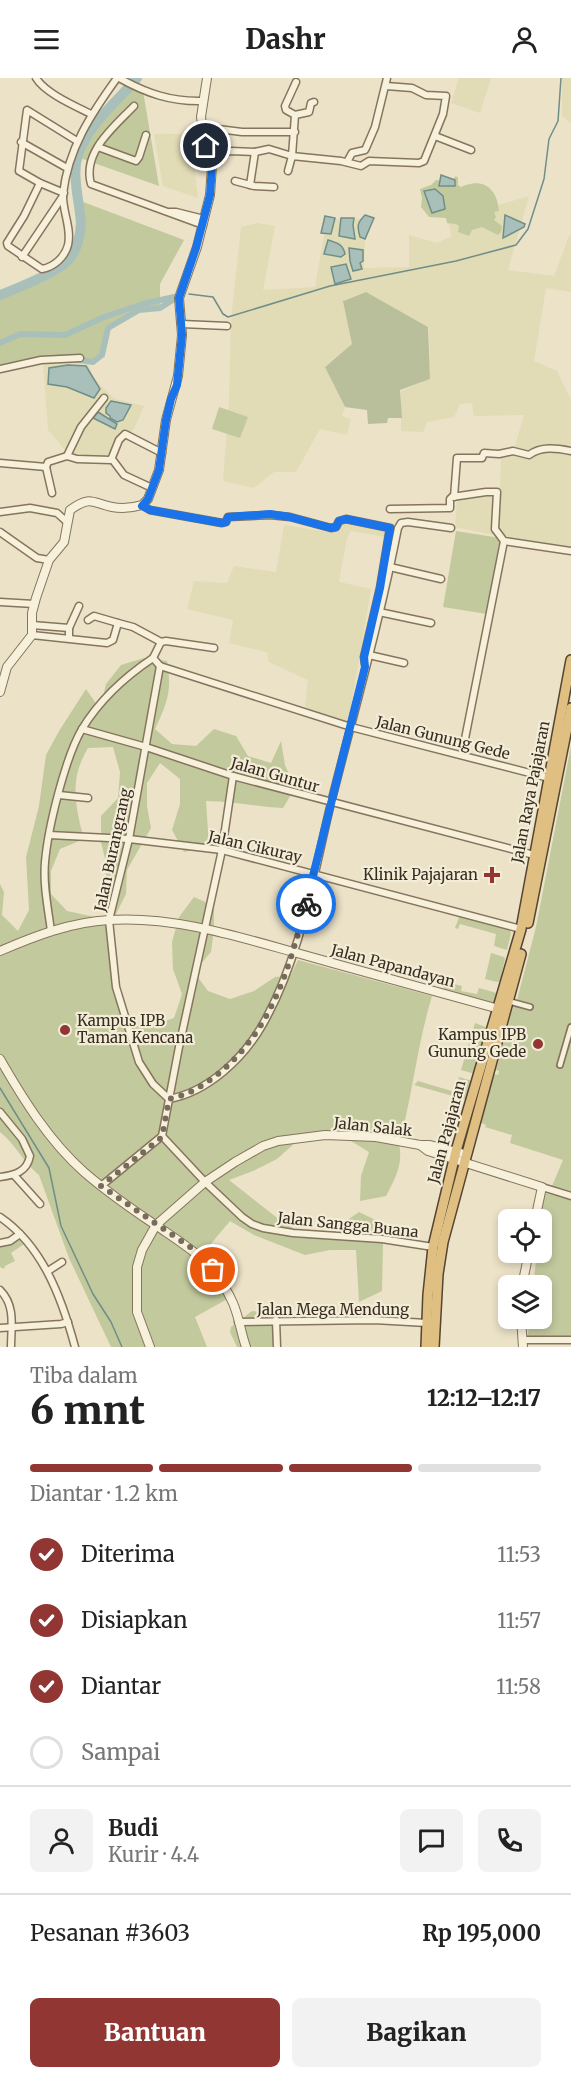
<!DOCTYPE html>
<html lang="id">
<meta charset="utf-8">
<style>
:root{--surface:#fff;--page:#f2f2f2;--text:#222;--muted:#767676;--line:#e0e0e0;--accent:#913633}
body{margin:0;font-family:Merriweather,serif;background:var(--page);color:var(--text);height:100vh;display:flex;flex-direction:column;font-size:22px;white-space:nowrap}
*{box-sizing:border-box;margin:0}
p{font-size:20px;color:var(--muted)}
.icon{flex:none;width:33px;height:33px;fill:none;stroke:currentColor;stroke-width:2;stroke-linecap:round;stroke-linejoin:round}
.map{position:relative;height:1269px;overflow:hidden}
.details{display:flex;flex-direction:column;background:var(--surface);flex:1}
.details>*{flex:none}
.tools{position:absolute;left:498px;top:1131px;display:grid;gap:12px}
.tools a{display:grid;place-items:center;width:54px;height:54px;border-radius:9px;background:var(--surface);box-shadow:0 3px 9px #0003;font-size:30px}
.pin{position:absolute;display:grid;place-items:center;width:51px;height:51px;color:#fff;margin:-26px;border:3px solid #fff;border-radius:50%;box-shadow:0 2px 6px #0007}
.courier{position:absolute;display:grid;place-items:center;width:60px;height:60px;margin:-30px;border:4px solid #1a73e8;border-radius:50%;background:#fff;color:#222;box-shadow:0 2px 8px #0007}
.headline em{font-style:normal;font-weight:800}
.headline div{display:flex;flex-direction:column-reverse}
.headline{display:flex;align-items:center;justify-content:space-between;height:102px;padding:0 30px}
h1{font-size:39px;font-weight:800;line-height:45px}
.bar{display:grid;grid-template-columns:repeat(4,1fr);gap:9px 6px;align-content:center;height:72px;padding:0 30px}
.bar i{height:8px;border-radius:4px;background:var(--line)}
.bar .on{background:var(--accent)}
.bar p{grid-column:span 4}
.line{display:flex;align-items:center;gap:15px;padding:0 30px;border-top:2px solid var(--line)}
.line div{flex:1}
.round{display:grid;place-items:center;flex:none;width:63px;height:63px;border-radius:9px;background:var(--page)}
ol{padding:0 30px;list-style:none}
li{display:flex;align-items:center;gap:18px;height:66px}
li p{margin-inline-start:auto}
li .icon{padding:6px;border-radius:50%;background:var(--accent);color:#fff;stroke-width:4}
li:last-child{color:var(--muted)}
li i{width:33px;height:33px;border:3px solid var(--line);border-radius:50%}
.action{display:flex;gap:12px;margin-top:auto;padding:12px 30px}
.action a{flex:1;height:69px;border-radius:9px;background:var(--accent);color:#fff;font-size:24px;font-weight:800;line-height:69px;text-align:center}
.action a+a{background:var(--page);color:var(--text)}
header{display:flex;justify-content:space-between;align-items:center;height:78px;padding:0 30px;background:var(--surface);font-size:27px;font-weight:800}
.map>svg:first-child{display:block}
</style>
<header><svg class="icon" aria-label="menu" viewBox="0 0 24 24"><path d="M4 6h16M4 12h16M4 18h16"/></svg>Dashr<svg class="icon" aria-label="person" viewBox="0 0 24 24"><circle cx="12" cy="8" r="4"/><path d="M4 21q1-7 8-7t8 7"/></svg></header>
<div class="map">
<svg width="571" height="1269" viewBox="0 0 571 1269">
<rect width="100%" height="100%" fill="#ece2c8"/>
<g fill="#e1dbb6">
<path d="M459,0H491L480,35L451,25Z"/>
<path d="M562,0H571V45L562,38Z"/>
<path d="M154,56H186L187,74L193,78L198,120L163,108Z"/>
<path d="M529,118L508,192L554,198L569,158H571V214L546,210L534,283L557,293L571,322V473L455,449L457,421L500,416L501,380L512,378L524,337L474,338L472,325L460,326L454,339L427,344L423,354L401,353V313L430,301L429,249L365,214L344,222L353,266L325,288L345,330L342,338L351,341L347,357L320,351L296,394H274L254,410L223,403L229,324L231,242L241,149L257,145L275,148L263,212L315,209L327,141H366L364,190L409,189V157L437,165L452,158L446,137L496,128Z"/>
<path d="M87,283L94,301L115,321L144,328L134,351L98,385L82,383L66,373L48,352L43,285Z"/>
<path d="M343,444L385,453V459L351,453L347,460L339,504L371,511L348,646L311,636L305,627L308,602L269,584L267,574L229,565L233,542L187,531L194,503L227,505L234,488L276,494L284,447L334,455Z"/>
</g>
<g fill="#c2c99d">
<path d="M130,8L143,13L159,108L77,79L84,62Z"/>
<path d="M456,98L458,100V107L461,109C483,99 497,110 499,133L494,134L496,139L494,142L502,148L501,154L498,157L482,149L472,152L469,158L458,154L459,148L456,146L447,145L446,140L429,139L421,129L422,120L420,111L431,107L436,102L450,104Z"/>
<path d="M78,122L184,162L160,206V230L139,232L108,250L102,277L93,284L73,278L0,289V217L64,186L75,170L80,155L81,139Z"/>
<path d="M219,329L248,339L240,360L212,351Z"/>
<path d="M456,453L500,460L487,536L443,529Z"/>
<path d="M144,580L167,583C172,613 168,623 155,651L172,666L196,668L214,651L236,658L248,678L271,685L281,663L285,687L295,710L283,730C257,729 232,723 206,723L209,768L184,774L172,752L180,726V701L160,685L147,705V728L151,750L127,792L126,816L115,838L104,814L107,789L101,764V738L118,720L120,694L113,669L88,670C84,677 80,685 78,693C72,715 78,739 84,761L60,771L51,793V816L67,833L109,842L112,878L128,948H151L174,940L182,916L173,891L172,864L179,839L194,819L214,828V851L211,874L194,894L208,913L230,921L254,913L275,899L290,898L298,882L432,918C418,964 413,1012 401,1059H397C405,1082 397,1097 386,1118L360,1123L361,1098L369,1074L346,1060L321,1056L296,1064L277,1081L253,1093L229,1102L285,1146L307,1157L330,1154L359,1134L380,1144L383,1166L382,1213L359,1224L356,1172H330L305,1177L254,1157L230,1143L209,1168L227,1195L231,1219L195,1239L207,1269H111L69,1180L39,1097C24,1085 16,1067 0,1054V806L4,814L2,837L18,853L29,832L26,779L39,728L46,677L59,653L86,611L100,631L106,606L121,587Z"/>
<path d="M571,668V1113L552,1108L563,1082L510,1065L512,1057L485,1049L486,1047L479,1044L493,996L498,997L499,993L496,992L514,926H516L536,849Z"/>
<path d="M462,838L509,851L511,855L507,872L494,868L496,856L460,846L458,851L455,850L459,839Z"/>
<path d="M491,875L504,879L505,881L500,903L497,904L485,901Z"/>
<path d="M445,904L462,908L461,913L477,916L479,910L497,915L494,927L443,913Z"/>
<path d="M475,945L488,950L475,996L461,992Z"/>
<path d="M459,999L472,1003L467,1022L414,1007L418,1003L455,1014Z"/>
<path d="M544,1115L571,1122V1260L527,1262L530,1241L542,1240V1208L533,1207L537,1175L542,1174L541,1141Z"/>
<path d="M17,1159L24,1166L11,1175L15,1183L5,1188L4,1191L0,1189V1168H6Z"/>
<path d="M252,1233L273,1236L271,1242L274,1245L275,1269H237L230,1254L231,1249Z"/>
</g>
<path fill="#b9bf9b" d="M366,214L428,249L430,301L400,312L402,340H388L387,345L368,346L367,332L345,329L325,289L352,266L343,223Z"/>
<g fill="#a9c0ba" stroke="#708e88" stroke-width="1.5">
<path d="M441,97L455,102V108H439Z"/>
<path d="M435,111L443,118L445,131L432,135L424,113Z"/>
<path d="M365,137L374,140L365,161L360,159C357,148 357,145 365,137Z"/>
<path d="M505,137L525,146L524,149L503,160Z"/>
<path d="M325,138L335,140L331,156L321,155Z"/>
<path d="M341,140H354L353,147L355,161L339,158Z"/>
<path d="M328,162C337,165 343,166 345,176L341,179L324,176Z"/>
<path d="M349,170L363,172V183L360,185L362,191L353,193L350,183Z"/>
<path d="M346,186L351,201L335,206L331,189Z"/>
<path d="M68,287L86,288L100,311L94,320L67,309L48,306L49,290Z"/>
<path d="M111,323L131,327L123,342L117,344L110,340V338L106,335V330Z"/>
<path d="M98,334L117,346L115,351L93,340Z"/>
</g>
<g fill="none" stroke-linecap="round" stroke-linejoin="round">
<g stroke="#708e88" stroke-width="1.5">
<path d="M189,216L213,219L223,236L228,239L330,208L456,183L516,167L528,151L544,101L549,61L558,43L561,0"/>
<path d="M0,1010L49,1090L61,1148L93,1216L111,1244L122,1269"/>
</g>
<g stroke="#a9c0ba" stroke-width="6">
<path d="M0,265L20,256L65,257L104,239L143,226L174,219"/>
<path d="M74,281L93,284L102,277L108,250L139,232L160,230L179,218"/>
</g>
<path stroke="#a9c0ba" stroke-width="10" d="M0,217C18,210 47,198 63,187C77,177 83,153 80,136C78,118 72,94 78,77C88,46 117,24 137,0"/>
<g stroke="#86755e" stroke-width="8">
<g id="pedestrian">
<path d="M508,923L530,929"/>
<path d="M560,987L571,949"/>
</g>
</g>
<g stroke="#86755e" stroke-width="9">
<g id="minor">
<path d="M36,0C45,15 75,28 91,36"/>
<path d="M119,0C146,15 171,24 203,23"/>
<path d="M134,28C114,49 82,74 91,106L203,147"/>
<path d="M295,37L309,34L311,25L314,24"/>
<path d="M202,49L242,54H295"/>
<path d="M435,58L471,72"/>
<path d="M21,64L67,90"/>
<path d="M98,69L136,83L139,79L146,57"/>
<path d="M210,76L231,73L255,74L269,71L292,78L295,37L286,32L285,28L296,4"/>
<path d="M347,84L352,75L365,72L366,70L375,49L387,0"/>
<path d="M288,93L292,78L341,83L361,88L369,83L419,85L424,83L443,36L446,18L426,17L412,10L386,8"/>
<path d="M235,103L254,108L274,109"/>
<path d="M40,105L24,138L7,165L8,168L42,191C54,189 65,179 68,167C72,150 62,133 63,116C68,71 91,36 117,0"/>
<path d="M250,107L255,74"/>
<path d="M64,115L40,105L19,93L27,32L77,63"/>
<path d="M170,134H176L204,141"/>
<path d="M22,179L63,118"/>
<path d="M182,246L227,248"/>
<path d="M0,291L41,282L80,280"/>
<path d="M67,378L81,349L104,320"/>
<path d="M112,381L124,397L152,410"/>
<path d="M0,385L46,389"/>
<path d="M46,389L48,384L67,378L77,381L111,382L119,362L125,356L162,375"/>
<path d="M46,389L52,415"/>
<path d="M454,419L457,380H482L484,375L499,376L513,373L529,377C541,368 556,370 571,373"/>
<path d="M142,427L150,432L222,445L226,444L228,439L270,437L290,439L331,450L336,449L339,443L346,441L390,450L380,510L364,579L365,586"/>
<path d="M390,431L448,430H450V421L452,419L486,414H497L495,451L504,463L571,473"/>
<path d="M0,434L30,430L57,435L67,444"/>
<path d="M0,454L37,480L49,482"/>
<path d="M390,489L441,501"/>
<path d="M0,524L34,526"/>
<path d="M379,534L431,545"/>
<path d="M88,542L94,538L118,545"/>
<path d="M32,547L69,550"/>
<path d="M32,557L107,565L113,562L118,545L133,549L161,564"/>
<path d="M69,560V550L79,528"/>
<path d="M369,577L404,585"/>
<path d="M160,588L129,761L109,842L116,909L139,984L153,1006L169,1021"/>
<path d="M160,588L351,649L549,700"/>
<path d="M160,588L153,580L161,564L166,563L214,570"/>
<path d="M82,651L146,669L233,698L534,777"/>
<path d="M462,676L504,463"/>
<path d="M59,717L88,720"/>
<path d="M49,757L129,761L222,772L521,851"/>
<path d="M51,853C48,830 43,807 45,784C48,750 65,680 82,651C99,623 126,598 153,580"/>
<path d="M169,1021C208,1014 244,980 263,946C301,879 313,799 331,725C354,634 380,543 398,450L401,445L408,444L451,450"/>
<path d="M0,1034L22,1061L30,1078C27,1094 15,1097 0,1099"/>
<path d="M162,1058L205,1104L242,1139L252,1146L263,1150L293,1155L382,1161L433,1169"/>
<path d="M14,1097L40,1126"/>
<path d="M101,1108L162,1058L179,969L222,772L233,698"/>
<path d="M542,1109L571,1118"/>
<path d="M0,1139C43,1168 62,1221 75,1269"/>
<path d="M0,1165L10,1163L20,1156"/>
<path d="M48,1193L62,1184"/>
<path d="M0,1212C16,1228 11,1249 11,1269"/>
<path d="M276,1242L277,1269"/>
<path d="M238,1244L374,1242L427,1245"/>
<path d="M0,1250L61,1246L68,1244"/>
<path d="M523,1262H571"/>
</g>
</g>
<g stroke="#86755e" stroke-width="10">
<g id="tertiary">
<path d="M0,614L7,589L32,557V535L36,520L49,482L64,464L70,432C91,417 92,425 112,429C123,431 132,430 142,427L148,421L159,392L166,342L178,298L182,257L179,220L197,169L210,117L212,88L204,60L201,39L207,0"/>
<path d="M0,873C35,858 71,844 109,842C173,838 236,858 297,875C364,894 431,912 499,931"/>
<path d="M0,981C23,1021 49,1063 84,1094C106,1113 130,1130 154,1146C189,1170 214,1183 233,1225C239,1239 241,1255 246,1269"/>
<path d="M420,1067L428,1073L542,1109L535,1142"/>
<path d="M522,1208L529,1174"/>
<path d="M521,1240L523,1269"/>
<path d="M150,1269L137,1234V1189L142,1172L156,1147L205,1104L235,1084L263,1068L278,1063L325,1057L376,1059L420,1067H430L461,1075"/>
</g>
</g>
<g stroke="#554432" stroke-width="12">
<g id="trunk">
<path d="M528,845L571,630"/>
<path d="M426,1269L428,1217L433,1169L456,1073L521,851L571,582"/>
<path d="M434,1269L438,1196L443,1164L521,876"/>
</g>
</g>
<use href="#pedestrian" stroke="#f7f0db" stroke-width="4.5"/>
<use href="#minor" stroke="#f7f0db" stroke-width="6"/>
<use href="#tertiary" stroke="#f7f0db" stroke-width="8"/>
<use href="#trunk" stroke="#e0bf82" stroke-width="9"/>
</g>
<g fill="none" stroke-linecap="round" stroke-linejoin="round">
<path stroke="#776c5b" stroke-width="6" stroke-dasharray="0 10.8" d="M213,1192L190,1169L101,1108L162,1059L169,1021C188,1017 203,1008 218,996C272,952 289,891 306,826"/>
<path stroke="#1a73e8" stroke-width="8" d="M206,68L212,88L210,117L196,170L179,220L182,257L177,307L171,321L166,342L159,392L148,421L142,428L150,432L222,445L226,444L228,439L270,436L290,439L331,450L336,449L339,443L346,441L390,450L380,510L364,579L365,589L306,826"/>
</g>
<g fill="#913633" stroke="#f3ecd7" stroke-width="2">
<path d="M489 788h6v6h6v6h-6v6h-6v-6h-6v-6h6z"/>
<circle cx="65" cy="952" r="6"/>
<circle cx="538" cy="966" r="6"/>
</g>
<g text-anchor="middle" stroke-width="4.5" stroke-linejoin="round" paint-order="stroke">
<g font-size="15" fill="#382d21" stroke="#f3ecd7">
<text transform="translate(443 660) rotate(14)" y="5">Jalan Gunung Gede</text>
<text transform="translate(275 697) rotate(16)" y="5">Jalan Guntur</text>
<text transform="translate(531 714) rotate(-79)" y="5">Jalan Raya Pajajaran</text>
<text transform="translate(255 769) rotate(13)" y="5">Jalan Cikuray</text>
<text transform="translate(113 772) rotate(-78)" y="5">Jalan Burangrang</text>
<text transform="translate(393 888) rotate(15)" y="5">Jalan Papandayan</text>
<text transform="translate(373 1049) rotate(6)" y="5">Jalan Salak</text>
<text transform="translate(447 1054) rotate(-75)" y="5">Jalan Pajajaran</text>
<text transform="translate(348 1147) rotate(6)" y="5">Jalan Sangga Buana</text>
<text x="333" y="1237">Jalan Mega Mendung</text>
</g>
<g font-size="15" fill="#382d21" stroke="#f3ecd7" text-anchor="end">
<text x="478" y="802">Klinik Pajajaran</text>
<text x="77" y="948" text-anchor="start">Kampus IPB<tspan x="77" dy="17">Taman Kencana</tspan></text>
<text x="526" y="962">Kampus IPB<tspan x="526" dy="17">Gunung Gede</tspan></text>
</g>
</g>
</svg>
<div class="tools">
<a><svg class="icon" aria-label="locate" viewBox="0 0 24 24"><circle cx="12" cy="12" r="6"/><path d="M12 2v4M12 18v4M2 12h4M18 12h4"/></svg></a>
<a><svg class="icon" aria-label="layers" viewBox="0 0 24 24"><path d="M12 4l9 5-9 5-9-5zM3 14l9 5 9-5"/></svg></a>
</div>
<div class="pin" style="left:213px;top:1192px;background:#ea580c"><svg class="icon" aria-label="bag" viewBox="0 0 24 24"><path d="M5 8h14l-1 12H6zM9 8a3 3 0 0 1 6 0"/></svg></div>
<div class="pin" style="left:206px;top:68px;background:#1f2937"><svg class="icon" aria-label="home" viewBox="0 0 24 24"><path d="M3 11l9-7 9 7M6 9v11h12V9"/></svg></div>
<div class="courier" style="left:306px;top:826px"><svg class="icon" aria-label="bike" viewBox="0 0 24 24"><circle cx="6" cy="16" r="4"/><circle cx="18" cy="16" r="4"/><path d="M6 16l4-8h5l3 8M10 8l3 8H6M13 5h3"/></svg></div>
</div>
<section class="details">
<div class="headline"><div><h1>6 mnt</h1><p>Tiba dalam</p></div><em>12:12–12:17</em></div>
<div class="bar"><i class="on"></i><i class="on"></i><i class="on"></i><i></i><p>Diantar · 1.2 km</p></div>
<ol>
<li><svg class="icon" aria-label="check" viewBox="0 0 24 24"><path d="M5 12l5 5 9-10"/></svg>Diterima<p>11:53</p></li>
<li><svg class="icon" aria-label="check" viewBox="0 0 24 24"><path d="M5 12l5 5 9-10"/></svg>Disiapkan<p>11:57</p></li>
<li><svg class="icon" aria-label="check" viewBox="0 0 24 24"><path d="M5 12l5 5 9-10"/></svg>Diantar<p>11:58</p></li>
<li><i></i>Sampai</li>
</ol>
<div class="line" style="height:108px"><a class="round"><svg class="icon" aria-label="person" viewBox="0 0 24 24"><circle cx="12" cy="8" r="4"/><path d="M4 21q1-7 8-7t8 7"/></svg></a><div><b>Budi</b><p>Kurir · 4.4</p></div><a class="round"><svg class="icon" aria-label="chat" viewBox="0 0 24 24"><path d="M4 5h16v11H9l-5 4z"/></svg></a><a class="round"><svg class="icon" aria-label="phone" viewBox="0 0 24 24"><path d="M5 4h4l2 5-3 2q2 4 5 5l2-3 5 2v4C11 20 4 13 5 4z"/></svg></a></div>
<div class="line" style="height:78px"><div>Pesanan #3603</div><b>Rp 195,000</b></div>
<div class="action"><a>Bantuan</a><a>Bagikan</a></div>
</section>
